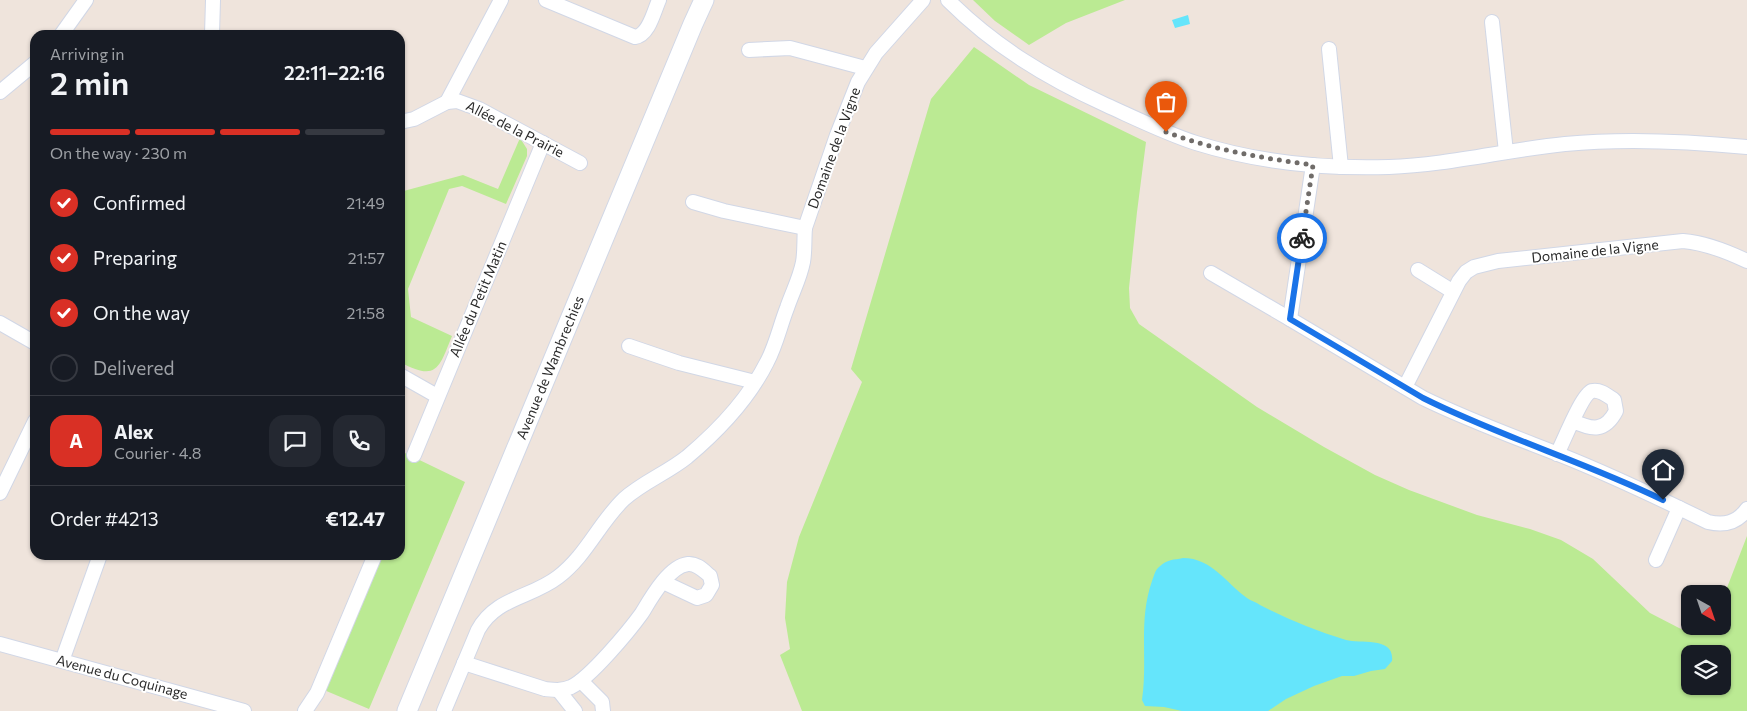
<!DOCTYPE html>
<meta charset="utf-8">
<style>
:root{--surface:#171b24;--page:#242831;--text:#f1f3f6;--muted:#9ea1a6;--line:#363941;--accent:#d93025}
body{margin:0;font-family:Commissioner,sans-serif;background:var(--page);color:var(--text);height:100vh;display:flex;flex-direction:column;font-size:19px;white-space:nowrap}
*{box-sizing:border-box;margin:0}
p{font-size:16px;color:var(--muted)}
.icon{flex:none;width:28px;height:28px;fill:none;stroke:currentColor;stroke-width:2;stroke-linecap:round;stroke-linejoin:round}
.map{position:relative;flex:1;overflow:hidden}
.sheet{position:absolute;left:30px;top:30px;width:375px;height:530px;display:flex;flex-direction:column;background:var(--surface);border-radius:15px;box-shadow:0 1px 4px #0004}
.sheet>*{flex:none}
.needle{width:32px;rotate:140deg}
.tools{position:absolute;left:1681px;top:585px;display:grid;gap:10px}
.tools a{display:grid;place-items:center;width:50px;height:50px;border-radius:10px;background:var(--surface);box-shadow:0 1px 4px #0004;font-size:25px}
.pin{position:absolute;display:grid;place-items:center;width:42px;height:42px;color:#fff;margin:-51px -21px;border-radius:50% 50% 50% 0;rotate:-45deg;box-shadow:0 0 5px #0007}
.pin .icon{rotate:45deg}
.courier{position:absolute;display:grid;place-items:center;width:50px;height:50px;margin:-25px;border:4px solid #1a73e8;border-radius:50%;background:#fff;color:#222;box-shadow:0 1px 6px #0007}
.summary em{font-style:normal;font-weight:600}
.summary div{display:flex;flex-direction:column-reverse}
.summary{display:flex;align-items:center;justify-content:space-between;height:85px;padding:0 20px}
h1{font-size:32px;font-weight:600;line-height:38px}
.bar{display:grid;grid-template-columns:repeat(4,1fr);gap:8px 5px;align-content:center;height:60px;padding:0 20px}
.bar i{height:6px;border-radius:4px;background:var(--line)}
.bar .current{background:var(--accent)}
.bar p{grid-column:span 4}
.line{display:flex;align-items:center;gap:12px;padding:0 20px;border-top:1px solid var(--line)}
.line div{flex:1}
.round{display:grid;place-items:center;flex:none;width:52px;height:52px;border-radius:15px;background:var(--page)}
ol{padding:0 20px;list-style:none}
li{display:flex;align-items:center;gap:15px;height:55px}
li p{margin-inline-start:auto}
li .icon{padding:5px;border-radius:50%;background:var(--accent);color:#fff;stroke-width:4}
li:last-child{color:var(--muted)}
li i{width:28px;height:28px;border:2px solid var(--line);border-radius:50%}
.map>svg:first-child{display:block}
</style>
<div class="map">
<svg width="1747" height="711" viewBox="0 0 1747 711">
<rect width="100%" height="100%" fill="#efe4dc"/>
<g fill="#bbea93" fill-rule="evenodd">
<path d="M973,0H1125L1066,23L1029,45L995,21Z"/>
<path d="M974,47L1029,85L1146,142L1137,212L1129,288L1130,308L1139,324L1257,407L1324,447L1375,475L1409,490L1477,515L1530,529L1561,540L1593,559L1650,613L1681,629L1697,632L1707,626H1722L1723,598L1747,536V711H802L780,655L790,649L785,618L787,582L799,537L862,382L851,369L931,99ZM1690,654H1722V686H1690Z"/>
<path d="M520,138L527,149V156L506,204L462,186L449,189L408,289L411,317L452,336C439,368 437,382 400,362V192L463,175L498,189Z"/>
<path d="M405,453L465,482L369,709L324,690L381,555H400V465Z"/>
</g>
<g fill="#65e5fb">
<path d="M1188,15L1190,24L1175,28L1172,20Z"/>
<path d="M1183,558C1212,558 1226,583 1247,598C1251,601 1256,602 1260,605C1275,613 1291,620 1306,626C1319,631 1333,636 1346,640C1360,644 1395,636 1392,661L1385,669L1371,671L1354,676H1342L1314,686L1286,699L1268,711H1182L1164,707L1145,706L1142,700C1148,659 1138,621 1152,581C1154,576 1155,570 1159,567C1167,559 1174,560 1183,558Z"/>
</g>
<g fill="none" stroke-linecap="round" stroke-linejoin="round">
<g stroke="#d1d7e6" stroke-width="16">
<g id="street">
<path d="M546,0L635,37C649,35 654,11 659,0"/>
<path d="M948,0C994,46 1047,78 1106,105C1135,118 1165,133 1196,143C1257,162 1324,169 1389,167C1448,165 1506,150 1565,144C1626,138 1686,141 1747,147"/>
<path d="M1492,22L1506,152"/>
<path d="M61,35L86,0"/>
<path d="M212,35L213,0"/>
<path d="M1329,49L1341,167"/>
<path d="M749,50L790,48L865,68"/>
<path d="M0,92L35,63"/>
<path d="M447,102L501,0"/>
<path d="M400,122L414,119L447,102L457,101L479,109L580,163"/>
<path d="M1313,165L1290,319L1423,398C1468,420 1512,436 1558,454C1609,474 1659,498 1708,522C1724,526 1737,523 1747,509"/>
<path d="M693,202L724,211L805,228"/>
<path d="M1418,270L1452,291"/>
<path d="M1211,273L1290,319"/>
<path d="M0,323L35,343"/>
<path d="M629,346L679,363L755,382"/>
<path d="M400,375L437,396"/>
<path d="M1405,387L1459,281L1466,272L1474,267L1498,261L1683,241C1706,243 1726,251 1747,261"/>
<path d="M1557,454C1563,443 1582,394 1592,391C1600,389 1608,396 1614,400L1616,411C1605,432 1592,430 1573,421"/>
<path d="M414,455L543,143"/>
<path d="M0,493L35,421"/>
<path d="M1656,560L1679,508"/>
<path d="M0,644L244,711"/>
<path d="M62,661L100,555"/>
<path d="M464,663L545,689C555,690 562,691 571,687C590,678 629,631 642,613C651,598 669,566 688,564C697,563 704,571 710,576L712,585L706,595L697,598L663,582"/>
<path d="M581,681L602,702L603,711"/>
<path d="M559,691L575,711"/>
<path d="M305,711L317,693L375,555"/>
<path d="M444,711L478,630C496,597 531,598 558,577C586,556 599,523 624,499C643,482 667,473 687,457C718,431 749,398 767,362C776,345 780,326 787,308C792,293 800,278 803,262C805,251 804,239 805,228L837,135L858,82L876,53L923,0"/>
</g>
</g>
<g stroke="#d1d7e6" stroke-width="21">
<g id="secondary">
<path id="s1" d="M407,711L693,24L704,0"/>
</g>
</g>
<use href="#street" stroke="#fff" stroke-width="14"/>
<use href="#secondary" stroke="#fff" stroke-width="19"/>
</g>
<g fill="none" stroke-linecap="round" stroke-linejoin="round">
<path stroke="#706c69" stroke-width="5" stroke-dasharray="0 9" d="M1166,132C1214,150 1262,158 1313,165L1302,238"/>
<path stroke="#1a73e8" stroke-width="6" d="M1302,238L1290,319L1423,398C1501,437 1585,462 1663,500"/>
</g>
<g text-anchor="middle" stroke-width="4" stroke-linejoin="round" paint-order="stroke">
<g font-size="14" fill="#2b2b2b" stroke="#fff">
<text transform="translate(515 129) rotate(27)" y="5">Allée de la Prairie</text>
<text transform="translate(834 148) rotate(-70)" y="5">Domaine de la Vigne</text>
<text transform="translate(1595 251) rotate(-6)" y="5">Domaine de la Vigne</text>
<text transform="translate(478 299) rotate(-67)" y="5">Allée du Petit Matin</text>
<text dy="5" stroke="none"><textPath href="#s1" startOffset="372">Avenue de Wambrechies</textPath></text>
<text transform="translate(122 677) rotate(15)" y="5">Avenue du Coquinage</text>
</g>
</g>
</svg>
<div class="tools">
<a><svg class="needle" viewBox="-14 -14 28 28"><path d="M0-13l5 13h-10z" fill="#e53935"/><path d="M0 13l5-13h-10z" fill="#9ea1a6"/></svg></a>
<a><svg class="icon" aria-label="layers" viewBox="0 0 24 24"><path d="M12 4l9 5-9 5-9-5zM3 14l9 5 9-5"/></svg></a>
</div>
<div class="pin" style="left:1166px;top:132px;background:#ea580c"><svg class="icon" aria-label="bag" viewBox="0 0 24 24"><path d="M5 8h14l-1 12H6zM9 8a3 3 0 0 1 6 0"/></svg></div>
<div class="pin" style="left:1663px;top:500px;background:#1f2937"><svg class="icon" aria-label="home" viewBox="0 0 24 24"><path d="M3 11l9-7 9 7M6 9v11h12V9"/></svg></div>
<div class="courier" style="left:1302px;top:238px"><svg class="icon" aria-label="bike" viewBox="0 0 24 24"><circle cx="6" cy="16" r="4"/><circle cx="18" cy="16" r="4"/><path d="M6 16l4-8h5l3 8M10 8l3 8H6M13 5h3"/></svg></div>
<section class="sheet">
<div class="summary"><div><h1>2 min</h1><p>Arriving in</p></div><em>22:11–22:16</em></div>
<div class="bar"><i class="current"></i><i class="current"></i><i class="current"></i><i></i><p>On the way · 230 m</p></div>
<ol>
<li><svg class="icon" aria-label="check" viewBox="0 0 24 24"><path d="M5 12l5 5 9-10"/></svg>Confirmed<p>21:49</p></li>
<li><svg class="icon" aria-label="check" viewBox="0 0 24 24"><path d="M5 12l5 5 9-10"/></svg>Preparing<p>21:57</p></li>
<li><svg class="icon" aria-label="check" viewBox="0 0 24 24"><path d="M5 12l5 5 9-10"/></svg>On the way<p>21:58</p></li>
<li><i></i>Delivered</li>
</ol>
<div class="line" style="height:90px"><b class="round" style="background:var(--accent);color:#fff">A</b><div><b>Alex</b><p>Courier · 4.8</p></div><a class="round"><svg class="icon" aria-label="chat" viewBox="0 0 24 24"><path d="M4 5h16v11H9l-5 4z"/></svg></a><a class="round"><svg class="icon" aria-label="phone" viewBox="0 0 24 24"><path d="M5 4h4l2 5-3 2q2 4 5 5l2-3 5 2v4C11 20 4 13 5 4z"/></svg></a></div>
<div class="line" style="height:65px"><div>Order #4213</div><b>€12.47</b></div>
</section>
</div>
